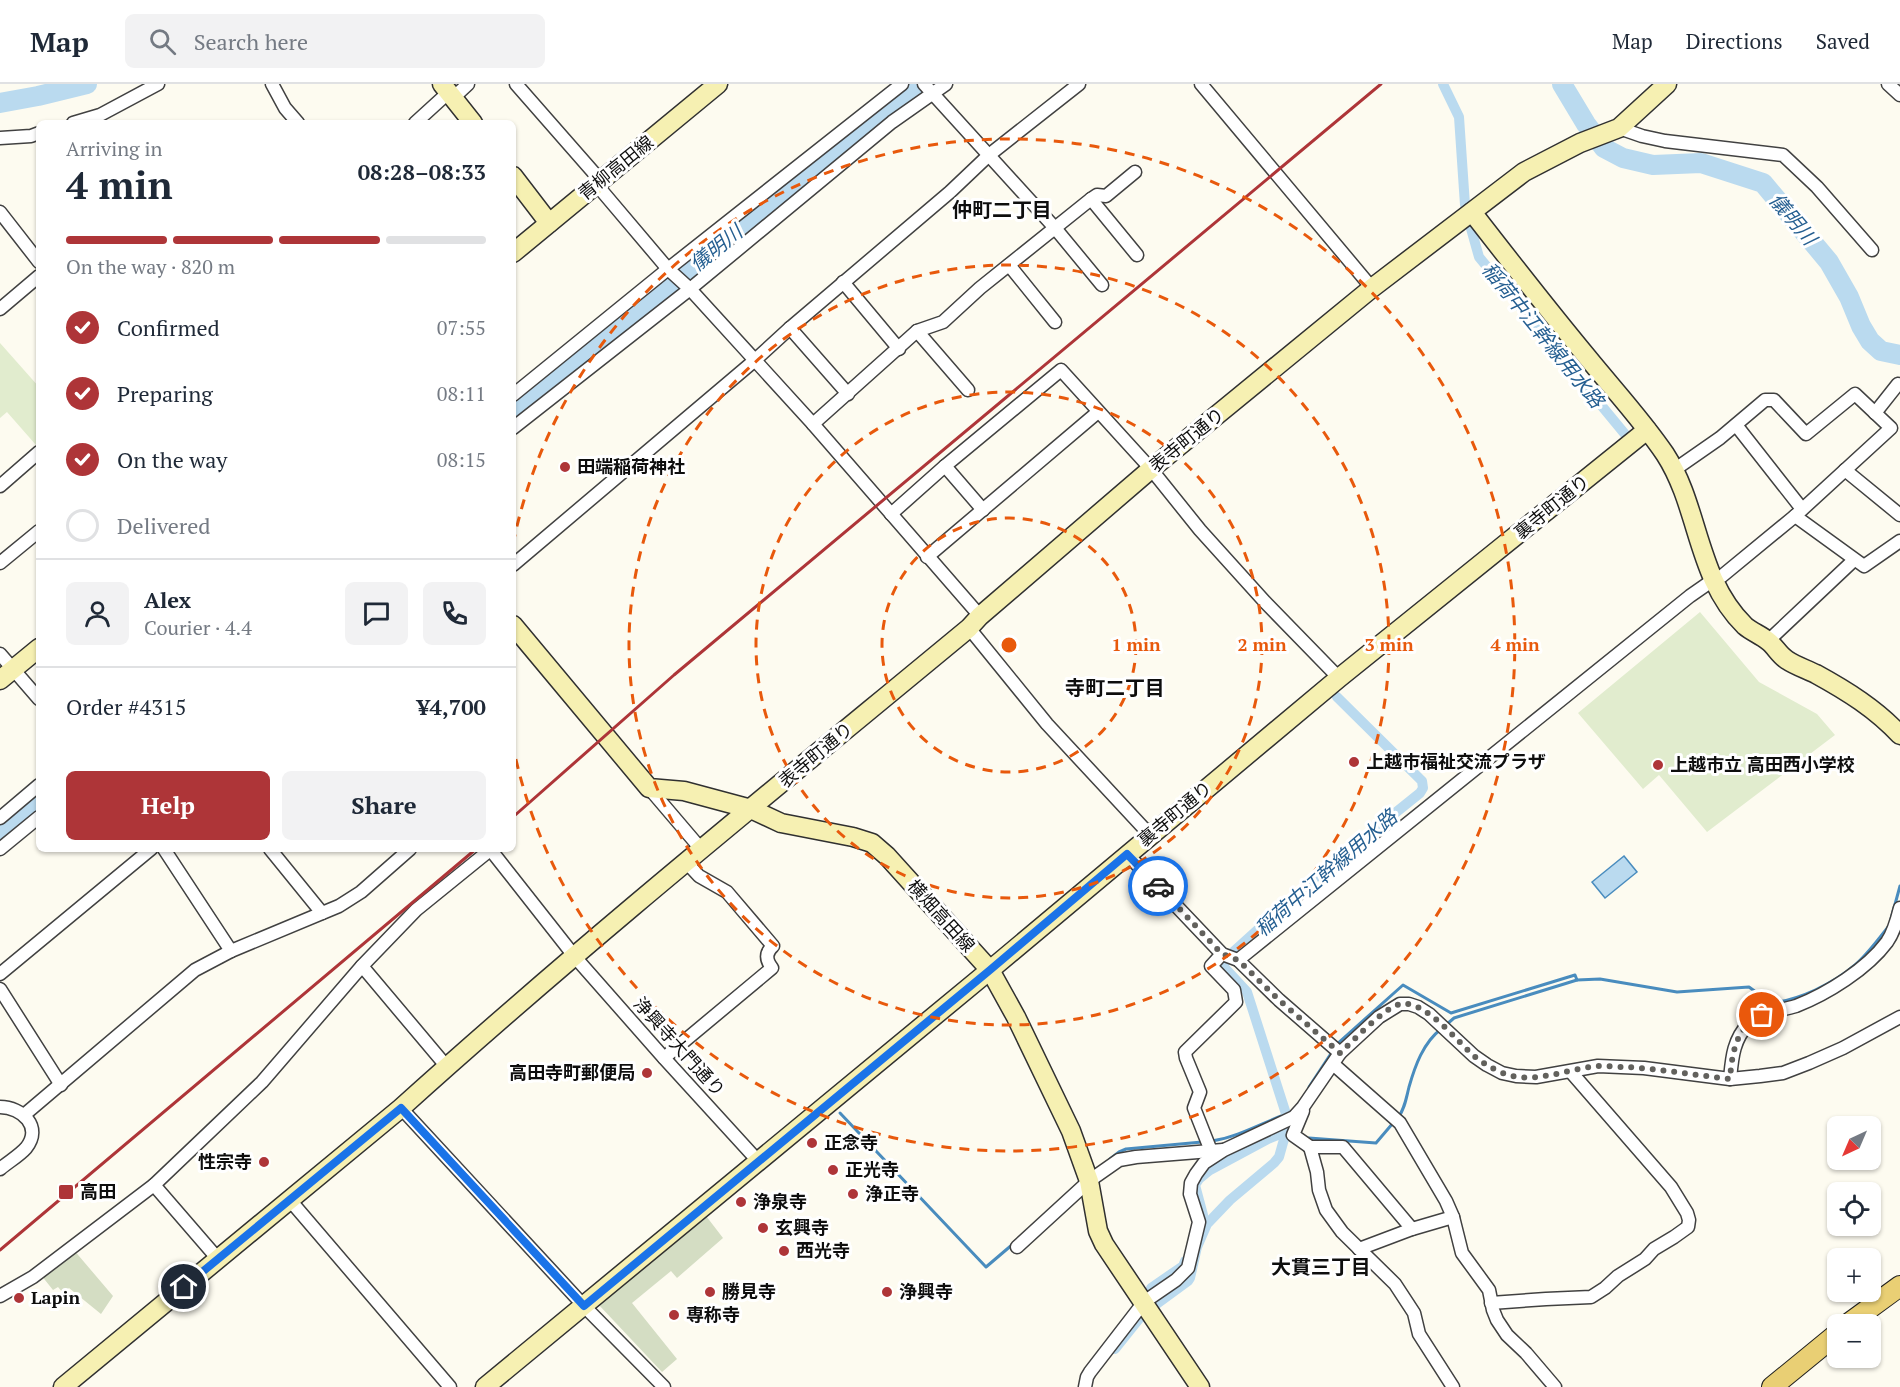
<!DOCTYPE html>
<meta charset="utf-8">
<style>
:root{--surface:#fff;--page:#f2f2f3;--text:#1f2937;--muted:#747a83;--line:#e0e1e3;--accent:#ae3538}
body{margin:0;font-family:"PT Serif","Noto Sans JP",serif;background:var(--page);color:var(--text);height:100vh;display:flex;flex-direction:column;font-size:22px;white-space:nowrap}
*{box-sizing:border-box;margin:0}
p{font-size:20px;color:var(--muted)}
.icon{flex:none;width:33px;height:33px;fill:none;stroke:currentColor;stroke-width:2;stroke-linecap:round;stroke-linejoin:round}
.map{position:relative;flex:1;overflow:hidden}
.drawer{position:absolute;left:36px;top:36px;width:480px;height:732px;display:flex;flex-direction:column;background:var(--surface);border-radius:9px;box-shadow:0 2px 4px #0004}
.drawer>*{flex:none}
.needle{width:39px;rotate:224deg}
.tools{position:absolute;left:1827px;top:1032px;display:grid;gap:12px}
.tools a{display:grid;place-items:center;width:54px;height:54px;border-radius:9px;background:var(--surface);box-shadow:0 2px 4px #0004;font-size:30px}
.pin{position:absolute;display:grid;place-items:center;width:51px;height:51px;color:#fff;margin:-26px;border:3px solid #fff;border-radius:50%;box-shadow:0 2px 6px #0007}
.courier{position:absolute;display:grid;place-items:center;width:60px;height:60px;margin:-30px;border:4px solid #1a73e8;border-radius:50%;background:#fff;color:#222;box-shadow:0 2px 8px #0007}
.overview em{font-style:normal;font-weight:700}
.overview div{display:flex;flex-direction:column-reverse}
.overview{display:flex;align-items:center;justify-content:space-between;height:102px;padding:0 30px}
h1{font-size:39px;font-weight:700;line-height:45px}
.bar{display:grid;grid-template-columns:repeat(4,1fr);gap:9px 6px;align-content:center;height:72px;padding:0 30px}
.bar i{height:8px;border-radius:4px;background:var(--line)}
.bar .active{background:var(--accent)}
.bar p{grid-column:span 4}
.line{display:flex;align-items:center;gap:15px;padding:0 30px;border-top:2px solid var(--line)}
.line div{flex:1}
.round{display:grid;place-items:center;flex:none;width:63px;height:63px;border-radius:9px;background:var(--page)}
ol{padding:0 30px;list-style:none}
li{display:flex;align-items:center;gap:18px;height:66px}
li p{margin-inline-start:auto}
li .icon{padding:6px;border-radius:50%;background:var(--accent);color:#fff;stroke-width:4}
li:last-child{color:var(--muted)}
li i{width:33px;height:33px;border:3px solid var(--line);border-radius:50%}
.action{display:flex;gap:12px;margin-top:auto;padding:12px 30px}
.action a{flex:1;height:69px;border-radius:9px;background:var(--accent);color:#fff;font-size:24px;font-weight:700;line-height:69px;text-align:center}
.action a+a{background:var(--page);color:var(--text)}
header{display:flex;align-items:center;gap:36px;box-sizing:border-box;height:84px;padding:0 30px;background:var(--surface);border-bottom:2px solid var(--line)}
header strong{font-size:28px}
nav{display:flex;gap:33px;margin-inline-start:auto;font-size:21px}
.search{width:420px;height:54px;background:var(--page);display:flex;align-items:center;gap:15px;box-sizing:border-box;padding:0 21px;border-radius:9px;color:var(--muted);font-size:22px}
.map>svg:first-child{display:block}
</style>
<header>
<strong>Map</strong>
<div class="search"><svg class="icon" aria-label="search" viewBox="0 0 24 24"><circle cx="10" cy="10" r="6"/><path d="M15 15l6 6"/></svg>Search here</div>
<nav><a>Map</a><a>Directions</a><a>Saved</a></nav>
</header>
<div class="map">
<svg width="1900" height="1303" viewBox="0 0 1900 1303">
<rect width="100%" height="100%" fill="#fdfbf0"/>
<g fill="#d4ddc3">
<path d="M703,1128L723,1154L677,1194L671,1187L632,1219L677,1275L662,1288L598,1220Z"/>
<path d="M73,1165L113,1212L101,1230L69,1204L63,1209L58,1203L53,1206L41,1191Z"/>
</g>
<g fill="#e1ecce">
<path d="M0,259L39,303V358L36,361L7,328L0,334Z"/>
<path d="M1700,528L1759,598L1817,630L1835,651L1707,748L1659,691L1643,705L1578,629Z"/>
</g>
<path fill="#badaef" stroke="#498cbe" stroke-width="1.5" d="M1624,772L1637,788L1605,814L1592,798Z"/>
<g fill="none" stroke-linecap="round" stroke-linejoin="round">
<g stroke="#498cbe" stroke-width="3">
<path d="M1891,835L1900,802"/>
<path d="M1446,941L1454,934L1577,896"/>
<path d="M1337,960L1403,901L1451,929L1575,891L1577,896L1600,895L1677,908L1749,903L1771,919C1799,916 1833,900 1855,881C1868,870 1879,854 1889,842"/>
<path d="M1309,1003L1332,968"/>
<path d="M840,1029L986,1183L1013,1160"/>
<path d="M1398,1034C1405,1024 1406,1015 1409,1003C1415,982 1423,959 1441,945"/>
<path d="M1280,1050L1290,1052"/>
<path d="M1309,1054L1376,1059L1393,1039"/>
<path d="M1212,1057C1238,1053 1260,1040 1284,1031"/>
<path d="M1110,1075L1119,1068L1126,1065L1202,1058"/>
</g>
<g stroke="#badaef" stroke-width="10">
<path d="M1443,0L1459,33L1465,121"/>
<path d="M1470,141L1479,173L1629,355"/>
<path d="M1203,1131L1195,1101L1199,1095L1210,1086L1270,1054L1280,1050"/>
<path d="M1151,1204L1183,1182L1185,1177"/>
<path d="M1115,1265L1143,1230L1188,1197L1190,1194L1197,1163L1207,1140L1230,1116L1274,1079L1279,1073L1288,1041L1287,1033L1247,908L1222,881L1231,870L1318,791L1420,709L1423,704L1422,697L1337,613"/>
</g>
<g stroke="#badaef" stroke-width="20">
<path d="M1562,0L1586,40L1604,64L1623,74L1653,81L1701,79L1763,99L1829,178L1849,213L1861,242L1870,257L1881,267L1900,271"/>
<path d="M0,19L38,12L87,0"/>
<path d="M513,328L878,30L918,0"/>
<path d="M0,749L39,715"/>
</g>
<g stroke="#414141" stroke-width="15">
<g id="street">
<path d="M272,0L285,24L298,39"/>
<path d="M516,0L601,97"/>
<path d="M924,0L1055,144L1102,201"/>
<path d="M1201,0L1372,204"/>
<path d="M1888,0L1900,11"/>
<path d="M453,14L468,0"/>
<path d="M73,39L100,31L158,0"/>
<path d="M415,39L449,8"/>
<path d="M1619,44L1642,52L1665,57L1783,71L1817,103L1872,166"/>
<path d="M0,54L31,52L39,49"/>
<path d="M596,100L668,185L690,205L813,340L980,532"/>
<path d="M1091,115L1137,171"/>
<path d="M0,128L39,178"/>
<path d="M1009,181L1055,238"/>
<path d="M843,198L899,265"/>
<path d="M0,225L39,192"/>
<path d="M790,244L848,310"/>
<path d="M917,247L968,306"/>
<path d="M513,311L668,185L902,0"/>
<path d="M1875,329L1898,300"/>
<path d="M813,340L917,247L943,238L980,204L1091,115L1097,111L1106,112L1135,88"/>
<path d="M1736,341L1802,425"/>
<path d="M513,344L690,205L892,38L946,0"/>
<path d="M1845,386L1900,431"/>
<path d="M0,402L39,368"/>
<path d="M983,426L945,382L1061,286L1151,385L1200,446L1265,518L1339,594"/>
<path d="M891,430L945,382"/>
<path d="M1795,432L1864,482L1900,457"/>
<path d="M927,473L1098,328"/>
<path d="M0,479L39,447"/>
<path d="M513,481L754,277L790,244L950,108L989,71L1079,0"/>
<path d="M969,544L1047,640L1150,751"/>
<path d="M1768,557L1854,476"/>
<path d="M0,570L39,615"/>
<path d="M649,704L701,765"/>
<path d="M0,734L39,701"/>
<path d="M0,765L39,733"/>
<path d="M164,765L231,867"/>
<path d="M270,765L322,829"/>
<path d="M490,765L575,873L664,974L758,1077"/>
<path d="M1127,770L1222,870L1238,876L1279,916L1340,969"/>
<path d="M1238,876L1690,512L1713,496L1722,492L1795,432L1891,344L1855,310L1806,350L1774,316H1765L1720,354L1674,386"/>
<path d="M362,882L447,983"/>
<path d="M0,890L151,765"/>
<path d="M0,905L61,1001"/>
<path d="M664,974L772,884C766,876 765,869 773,862L727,808L699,792L686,778"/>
<path d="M1333,980L1400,1039L1446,1117L1453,1133L1462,1169L1489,1206L1493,1226L1497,1236L1507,1251L1526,1269L1555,1303"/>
<path d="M1730,995C1732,974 1733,956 1749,939C1760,927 1781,927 1796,922C1827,910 1867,885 1887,858C1894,848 1897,836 1900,824"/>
<path d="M0,1023C22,1023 43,1043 26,1064C19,1072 8,1078 0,1085"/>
<path d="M401,1024L584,1222L664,1303"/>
<path d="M1303,1027L1293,1051L1310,1063"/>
<path d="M24,1031L195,886L231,867L339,822L361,808L410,765"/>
<path d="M1211,1067L1194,1024L1200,1008L1186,974L1185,968L1236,918L1234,906L1211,882L1222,870"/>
<path d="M154,1101L218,1175"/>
<path d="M289,1115L450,1303"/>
<path d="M1412,1145L1343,1063H1310L1317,1088L1319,1106L1326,1126L1342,1148L1395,1200L1414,1229L1419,1250L1453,1303"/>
<path d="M1017,1163L1089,1097L1119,1076L1136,1073L1223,1066"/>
<path d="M1359,1165L1412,1145L1453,1133"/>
<path d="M0,1212L33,1193L154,1101L262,998L362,882L416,826L490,766"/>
<path d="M1491,1219L1546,1215L1591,1213L1605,1204L1618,1192L1645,1175L1654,1165L1674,1153L1688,1143L1689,1136L1687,1129L1671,1103L1571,988"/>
<path d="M1085,1303L1087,1293L1090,1288L1144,1218L1176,1196L1188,1184L1199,1138L1190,1110L1191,1099L1196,1090L1204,1079L1224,1066L1294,1033L1303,1023L1340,969L1379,933L1400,920H1409L1418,923L1429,930L1474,972L1487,981L1502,989L1516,992L1536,993L1598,982L1644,984L1730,995L1760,992L1783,989L1809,979L1843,964L1900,933"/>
</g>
</g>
<g stroke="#303030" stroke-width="21">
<g id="secondary">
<path d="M442,0L473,39"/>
<path d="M513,92L549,139"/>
<path d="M1472,128C1510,177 1548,226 1588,274C1614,306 1642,336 1665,370C1700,424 1696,494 1745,542C1752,548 1761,551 1768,557C1775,562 1779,571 1787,576C1796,582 1806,585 1816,590C1847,607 1876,625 1900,651"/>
<path d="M513,169L718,0"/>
<path d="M513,541L649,704L684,707L751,725L781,739L853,753L872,759L887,772L990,886L1016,933L1071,1047L1089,1097L1098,1147L1104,1160L1200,1303"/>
<path d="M0,596L39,564"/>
<path d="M63,1303L401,1024C585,858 778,702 969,544L980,532L1151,385L1372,204L1524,88L1580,59L1619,44L1667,0"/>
<path d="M485,1303L990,886L1339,594L1647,346"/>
</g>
</g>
<g stroke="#1f1f1f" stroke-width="22">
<g id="primary">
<path d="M1848,1240L1900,1202"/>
<path d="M1772,1303L1838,1249"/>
</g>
</g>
<use href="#street" stroke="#fff" stroke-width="12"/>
<use href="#secondary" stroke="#f6f0b2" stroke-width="18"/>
<use href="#primary" stroke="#e9cf74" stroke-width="20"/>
<g stroke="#ae3538" stroke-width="3">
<path d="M513,733L674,591L1381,0"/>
<path d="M0,1166L476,765"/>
</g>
</g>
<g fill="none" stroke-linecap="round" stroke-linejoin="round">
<path stroke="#62615d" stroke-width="6" stroke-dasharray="0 10.8" d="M1158,802L1222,870L1238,876L1279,916L1340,969C1353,957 1384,924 1400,920C1424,915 1456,956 1473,971C1481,978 1490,983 1500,988C1532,1002 1565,985 1598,982C1607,982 1617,983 1626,983C1660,985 1695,991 1730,995C1732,969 1736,942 1762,931"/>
<path stroke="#1a73e8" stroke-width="8" d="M184,1203L401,1024L584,1222L990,886L1127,770L1158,802"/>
</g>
<g fill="none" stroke="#e8590c" stroke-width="3" stroke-dasharray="10 8">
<circle cx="1009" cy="561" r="127"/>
<circle cx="1009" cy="561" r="253"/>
<circle cx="1009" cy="561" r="380"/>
<path d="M513 460A506 506 0 1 1 513 662"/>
</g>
<g fill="#ae3538" stroke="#fff" stroke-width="2">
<circle cx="565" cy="383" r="6"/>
<circle cx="1354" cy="678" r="6"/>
<circle cx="1658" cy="681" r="6"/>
<circle cx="647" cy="989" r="6"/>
<circle cx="812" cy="1059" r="6"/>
<circle cx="264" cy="1078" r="6"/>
<circle cx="833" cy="1086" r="6"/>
<rect x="58" y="1100" width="16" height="16" rx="3"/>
<circle cx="853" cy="1110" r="6"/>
<circle cx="741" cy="1118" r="6"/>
<circle cx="763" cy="1144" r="6"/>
<circle cx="784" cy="1167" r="6"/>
<circle cx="710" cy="1208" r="6"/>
<circle cx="887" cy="1208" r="6"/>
<circle cx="19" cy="1214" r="6"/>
<circle cx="674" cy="1231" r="6"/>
</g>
<g text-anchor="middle" stroke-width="6" stroke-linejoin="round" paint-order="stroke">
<g font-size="18" fill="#0e0e0e" stroke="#fff">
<text transform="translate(616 84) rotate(-39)" y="6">青柳高田線</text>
<text transform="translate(1187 356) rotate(-39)" y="6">表寺町通り</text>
<text transform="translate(1552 423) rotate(-39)" y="6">裏寺町通り</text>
<text transform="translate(816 671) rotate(-40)" y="6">表寺町通り</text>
<text transform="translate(1175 730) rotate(-40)" y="6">裏寺町通り</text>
<text transform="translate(941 832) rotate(48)" y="6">横畑高田線</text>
<text transform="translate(679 963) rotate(48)" y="6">浄興寺大門通り</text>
</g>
<g font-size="18" font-weight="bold" fill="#0e0e0e" stroke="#fff" text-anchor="start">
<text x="577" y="389">田端稲荷神社</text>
<text x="1366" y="684">上越市福祉交流プラザ</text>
<text x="1670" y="687">上越市立 高田西小学校</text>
<text x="635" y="995" text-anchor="end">高田寺町郵便局</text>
<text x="824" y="1065">正念寺</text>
<text x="252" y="1084" text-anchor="end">性宗寺</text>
<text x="845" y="1092">正光寺</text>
<text x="80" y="1114">高田</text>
<text x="865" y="1116">浄正寺</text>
<text x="753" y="1124">浄泉寺</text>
<text x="775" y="1150">玄興寺</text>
<text x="796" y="1173">西光寺</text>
<text x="722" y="1214">勝見寺</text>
<text x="899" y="1214">浄興寺</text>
<text x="31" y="1220">Lapin</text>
<text x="686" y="1237">専称寺</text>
</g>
<g font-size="20" font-weight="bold" fill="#0e0e0e" stroke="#fff">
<text x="1002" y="133">仲町二丁目</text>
<text x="1115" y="611">寺町二丁目</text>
<text x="1321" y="1190">大貫三丁目</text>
</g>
<g font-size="20" font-style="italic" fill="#255f91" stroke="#fff">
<text transform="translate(1793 135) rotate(50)" y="7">儀明川</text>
<text transform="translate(716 164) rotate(-39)" y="7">儀明川</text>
<text transform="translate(1543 251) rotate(51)" y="7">稲荷中江幹線用水路</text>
<text transform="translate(1326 789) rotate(-41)" y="7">稲荷中江幹線用水路</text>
</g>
</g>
<circle cx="1009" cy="561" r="9" fill="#e8590c" stroke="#fff" stroke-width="3"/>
<g font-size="18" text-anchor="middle" font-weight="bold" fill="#e8590c" stroke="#fff" stroke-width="6" stroke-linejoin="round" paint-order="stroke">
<text x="1136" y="567">1 min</text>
<text x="1262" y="567">2 min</text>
<text x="1389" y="567">3 min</text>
<text x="1515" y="567">4 min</text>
</g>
</svg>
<div class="tools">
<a><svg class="needle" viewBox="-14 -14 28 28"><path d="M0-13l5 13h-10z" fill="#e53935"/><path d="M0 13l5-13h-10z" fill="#747a83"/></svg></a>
<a><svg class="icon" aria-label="locate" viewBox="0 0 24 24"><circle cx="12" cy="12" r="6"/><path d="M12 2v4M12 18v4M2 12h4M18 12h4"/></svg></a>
<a>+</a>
<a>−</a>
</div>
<div class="pin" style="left:1762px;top:931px;background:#ea580c"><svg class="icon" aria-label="bag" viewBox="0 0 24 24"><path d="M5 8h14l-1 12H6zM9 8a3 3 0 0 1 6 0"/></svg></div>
<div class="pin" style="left:184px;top:1203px;background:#1f2937"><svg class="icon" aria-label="home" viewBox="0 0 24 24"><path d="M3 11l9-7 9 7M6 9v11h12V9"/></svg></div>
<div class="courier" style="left:1158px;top:802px"><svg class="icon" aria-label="car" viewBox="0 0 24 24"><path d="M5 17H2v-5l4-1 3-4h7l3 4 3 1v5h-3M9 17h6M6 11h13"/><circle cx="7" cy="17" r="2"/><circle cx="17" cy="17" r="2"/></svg></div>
<section class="drawer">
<div class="overview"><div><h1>4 min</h1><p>Arriving in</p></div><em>08:28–08:33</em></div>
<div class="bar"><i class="active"></i><i class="active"></i><i class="active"></i><i></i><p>On the way · 820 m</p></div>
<ol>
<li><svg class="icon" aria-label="check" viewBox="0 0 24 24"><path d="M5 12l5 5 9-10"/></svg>Confirmed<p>07:55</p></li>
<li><svg class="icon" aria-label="check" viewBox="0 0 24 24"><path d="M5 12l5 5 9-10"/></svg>Preparing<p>08:11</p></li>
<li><svg class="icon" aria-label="check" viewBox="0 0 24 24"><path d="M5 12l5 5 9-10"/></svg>On the way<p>08:15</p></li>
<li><i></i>Delivered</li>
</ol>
<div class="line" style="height:108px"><a class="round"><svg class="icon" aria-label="person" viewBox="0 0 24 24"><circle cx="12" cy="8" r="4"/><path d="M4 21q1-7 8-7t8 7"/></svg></a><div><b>Alex</b><p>Courier · 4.4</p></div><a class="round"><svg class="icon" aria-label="chat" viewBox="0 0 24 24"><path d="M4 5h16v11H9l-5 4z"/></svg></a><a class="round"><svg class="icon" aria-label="phone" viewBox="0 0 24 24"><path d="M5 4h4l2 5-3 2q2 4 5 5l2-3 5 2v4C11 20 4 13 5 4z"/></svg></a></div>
<div class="line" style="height:78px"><div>Order #4315</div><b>¥4,700</b></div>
<div class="action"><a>Help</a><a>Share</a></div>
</section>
</div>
